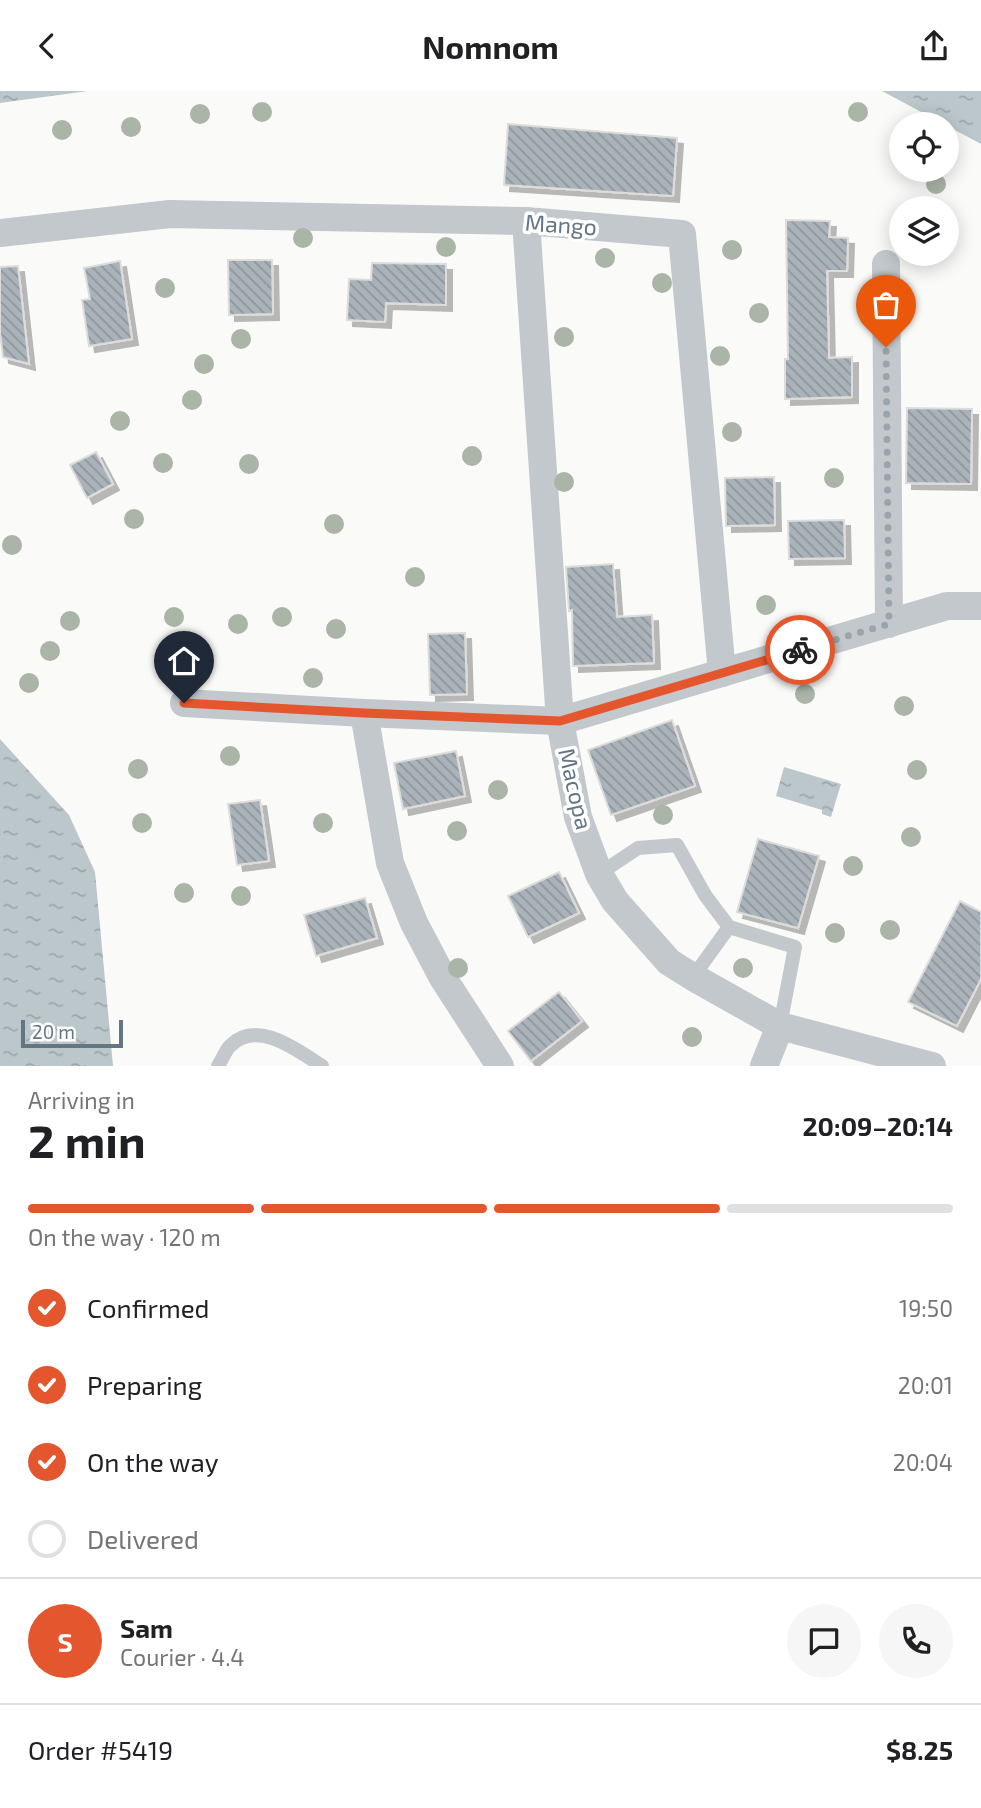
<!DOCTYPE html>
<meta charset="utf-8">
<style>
:root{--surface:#fff;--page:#f6f6f6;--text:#202124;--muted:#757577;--line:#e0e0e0;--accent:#e4572e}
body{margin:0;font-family:"Exo 2",sans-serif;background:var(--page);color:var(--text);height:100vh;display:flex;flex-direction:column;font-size:26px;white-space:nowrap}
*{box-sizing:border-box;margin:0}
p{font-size:23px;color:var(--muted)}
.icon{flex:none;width:38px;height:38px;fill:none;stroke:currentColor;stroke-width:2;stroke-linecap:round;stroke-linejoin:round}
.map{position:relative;height:975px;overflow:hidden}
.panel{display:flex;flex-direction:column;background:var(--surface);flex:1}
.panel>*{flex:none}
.fabs{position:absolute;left:889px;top:21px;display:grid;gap:14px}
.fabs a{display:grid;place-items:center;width:70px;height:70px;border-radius:50%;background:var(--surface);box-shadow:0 4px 18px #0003;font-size:35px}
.scale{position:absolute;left:21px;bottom:18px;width:102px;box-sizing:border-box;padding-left:7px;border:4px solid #657683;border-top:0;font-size:19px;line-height:24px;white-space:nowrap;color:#657683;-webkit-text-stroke:5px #fff;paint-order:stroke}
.pin{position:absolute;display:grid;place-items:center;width:60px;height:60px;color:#fff;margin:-72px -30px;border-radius:50% 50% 50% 0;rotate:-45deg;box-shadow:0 0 7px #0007}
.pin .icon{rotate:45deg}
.courier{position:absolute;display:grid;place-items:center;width:70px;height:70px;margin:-35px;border:5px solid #e4572e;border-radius:50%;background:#fff;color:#222;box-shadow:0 2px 9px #0007}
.overview em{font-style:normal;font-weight:700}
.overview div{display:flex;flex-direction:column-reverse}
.overview{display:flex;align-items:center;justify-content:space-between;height:119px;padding:0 28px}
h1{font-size:46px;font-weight:700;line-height:52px}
.bar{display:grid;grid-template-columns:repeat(4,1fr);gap:10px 7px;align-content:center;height:84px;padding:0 28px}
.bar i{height:9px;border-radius:5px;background:var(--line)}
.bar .selected{background:var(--accent)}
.bar p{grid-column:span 4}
.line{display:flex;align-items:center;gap:18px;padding:0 28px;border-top:2px solid var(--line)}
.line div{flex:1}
.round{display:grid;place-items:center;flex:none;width:74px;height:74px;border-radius:37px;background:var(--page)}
ol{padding:0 28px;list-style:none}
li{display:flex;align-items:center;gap:21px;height:77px}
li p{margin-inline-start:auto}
li .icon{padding:7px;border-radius:50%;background:var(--accent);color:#fff;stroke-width:4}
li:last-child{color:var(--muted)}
li i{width:38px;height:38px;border:4px solid var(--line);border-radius:50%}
header{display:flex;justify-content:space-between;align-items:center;height:91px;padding:0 28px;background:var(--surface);font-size:32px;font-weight:700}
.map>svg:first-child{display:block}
</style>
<header><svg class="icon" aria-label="back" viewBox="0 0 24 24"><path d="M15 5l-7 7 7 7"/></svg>Nomnom<svg class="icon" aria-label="share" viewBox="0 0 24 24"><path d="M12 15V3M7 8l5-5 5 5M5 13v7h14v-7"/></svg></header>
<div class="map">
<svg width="981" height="975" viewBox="0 0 981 975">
<defs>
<pattern id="water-ripples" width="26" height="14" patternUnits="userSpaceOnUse" patternTransform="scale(1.75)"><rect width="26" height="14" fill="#bbc7cb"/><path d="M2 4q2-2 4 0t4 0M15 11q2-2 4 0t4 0" fill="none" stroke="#9ca6aa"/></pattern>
<pattern id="building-back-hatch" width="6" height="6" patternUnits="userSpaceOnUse" patternTransform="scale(1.75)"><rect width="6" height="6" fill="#aab3b9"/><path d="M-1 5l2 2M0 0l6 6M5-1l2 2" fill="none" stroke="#8e969c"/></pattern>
<filter id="shadow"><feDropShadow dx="6" dy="6" stdDeviation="0" flood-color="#0004"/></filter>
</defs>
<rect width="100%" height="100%" fill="#fafaf8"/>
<g fill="url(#water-ripples)">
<path d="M0,0H88L0,12Z"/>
<path d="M882,0H981V53Z"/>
<path d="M0,648L69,724L95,781L113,975H0Z"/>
<path d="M784,676L841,693L831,726L822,723V719L776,705Z"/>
</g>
<g fill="url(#building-back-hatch)" stroke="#dcdcda" stroke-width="2" filter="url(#shadow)">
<path d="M508,33L677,47L673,105L504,94Z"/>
<path d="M786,129L830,130L829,146L848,147L847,180H827L829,267L852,266V306L785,308V268H788Z"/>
<path d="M228,169H272L273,223L229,224Z"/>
<path d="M120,170L132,248L89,255L82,209L90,208L84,177Z"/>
<path d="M372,172L446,173V214L386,212L385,231L347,229L349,188L371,189Z"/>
<path d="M18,175L29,273L3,266L0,241V176Z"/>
<path d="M907,317L972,318L971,393L906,392Z"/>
<path d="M96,361L113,393L87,407L70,374Z"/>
<path d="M774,386L775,434L726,435L725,387Z"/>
<path d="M844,429L845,467L789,468L788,430Z"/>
<path d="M613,473L617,526L652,524L654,572L573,575L572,519L569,520L566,476Z"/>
<path d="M465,542L467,603L430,604L428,543Z"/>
<path d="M672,629L695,695L611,724L588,659Z"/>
<path d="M456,660L465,705L403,718L394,672Z"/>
<path d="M260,709L269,770L237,774L228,713Z"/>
<path d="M758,748L819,765L798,837L737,821Z"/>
<path d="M559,781L579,822L528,846L508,805Z"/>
<path d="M365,807L377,847L316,865L304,824Z"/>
<path d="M960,810L981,821V888L957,935L908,911Z"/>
<path d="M559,901L582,930L531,970L508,940Z"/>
</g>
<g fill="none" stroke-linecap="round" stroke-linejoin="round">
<g stroke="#c3c8cc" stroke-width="14">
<path d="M599,783L638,757L677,754L705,804L729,836L795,856L780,935"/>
<path d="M693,886L729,836"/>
<path d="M218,975C222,969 225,960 230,955C257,927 298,960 322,975"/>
</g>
<g stroke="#c3c8cc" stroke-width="28">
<path d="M526,130L560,630L578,726L599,783L615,810L669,871L693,886L780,935L932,975"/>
<path d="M0,142L170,123L526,130L682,143L722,582"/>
<path d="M886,173L889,533"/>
<path d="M184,612L364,622L560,630L947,515H981"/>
<path d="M364,622L390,772L414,832L443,887L500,975"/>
<path d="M764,975L780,935"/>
</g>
</g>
<g fill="#aab4a7">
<circle cx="262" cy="21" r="10"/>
<circle cx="858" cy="21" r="10"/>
<circle cx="200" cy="23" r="10"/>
<circle cx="131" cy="36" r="10"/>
<circle cx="62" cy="39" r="10"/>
<circle cx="936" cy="93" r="10"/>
<circle cx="303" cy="147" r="10"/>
<circle cx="446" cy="156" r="10"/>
<circle cx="732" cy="159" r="10"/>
<circle cx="605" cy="167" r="10"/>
<circle cx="662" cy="192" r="10"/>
<circle cx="165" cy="197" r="10"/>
<circle cx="759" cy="222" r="10"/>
<circle cx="564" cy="246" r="10"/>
<circle cx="241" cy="248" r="10"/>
<circle cx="720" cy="265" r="10"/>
<circle cx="204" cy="273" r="10"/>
<circle cx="192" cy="309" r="10"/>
<circle cx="120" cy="330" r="10"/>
<circle cx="732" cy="341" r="10"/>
<circle cx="472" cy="365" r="10"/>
<circle cx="163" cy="372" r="10"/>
<circle cx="249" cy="373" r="10"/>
<circle cx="834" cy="387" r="10"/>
<circle cx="564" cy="391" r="10"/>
<circle cx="134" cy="428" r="10"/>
<circle cx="334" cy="433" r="10"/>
<circle cx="12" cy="454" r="10"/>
<circle cx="415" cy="486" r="10"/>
<circle cx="766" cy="514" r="10"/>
<circle cx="174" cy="526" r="10"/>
<circle cx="282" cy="526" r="10"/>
<circle cx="70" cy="530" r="10"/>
<circle cx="238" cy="533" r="10"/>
<circle cx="336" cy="538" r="10"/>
<circle cx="50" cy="560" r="10"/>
<circle cx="313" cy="587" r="10"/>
<circle cx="29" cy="592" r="10"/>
<circle cx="805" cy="603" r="10"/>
<circle cx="904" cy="615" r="10"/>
<circle cx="230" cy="665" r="10"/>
<circle cx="138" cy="678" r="10"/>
<circle cx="917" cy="679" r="10"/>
<circle cx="498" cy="699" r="10"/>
<circle cx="663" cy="724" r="10"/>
<circle cx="142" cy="732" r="10"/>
<circle cx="323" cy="732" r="10"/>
<circle cx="457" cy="740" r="10"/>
<circle cx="911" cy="746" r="10"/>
<circle cx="853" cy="775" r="10"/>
<circle cx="184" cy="802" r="10"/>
<circle cx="241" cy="805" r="10"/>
<circle cx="890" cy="839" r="10"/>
<circle cx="835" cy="842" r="10"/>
<circle cx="458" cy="877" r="10"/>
<circle cx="743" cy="877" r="10"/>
<circle cx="692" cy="946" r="10"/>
</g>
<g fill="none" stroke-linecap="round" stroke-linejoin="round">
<path stroke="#99a4ac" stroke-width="7" stroke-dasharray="0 12.6" d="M800,559L889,533L886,256"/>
<path stroke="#e4572e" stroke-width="9" d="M184,612L364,622L560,630L800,559"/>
</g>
<g text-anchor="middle" stroke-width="7" stroke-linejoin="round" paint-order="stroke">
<g font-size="23" fill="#657683" stroke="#fff">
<text transform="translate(561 134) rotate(4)" y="8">Mango</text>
<text transform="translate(575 698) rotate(77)" y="8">Macopa</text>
</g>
</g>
</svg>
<div class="fabs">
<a><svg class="icon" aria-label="locate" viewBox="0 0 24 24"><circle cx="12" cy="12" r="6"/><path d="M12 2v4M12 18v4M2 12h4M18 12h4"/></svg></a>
<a><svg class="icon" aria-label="layers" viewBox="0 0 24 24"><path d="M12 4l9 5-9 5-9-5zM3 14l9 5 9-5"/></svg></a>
</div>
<div class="scale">20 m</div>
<div class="pin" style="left:886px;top:256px;background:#ea580c"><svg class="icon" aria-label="bag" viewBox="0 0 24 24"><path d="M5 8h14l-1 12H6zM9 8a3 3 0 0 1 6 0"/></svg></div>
<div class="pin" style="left:184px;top:612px;background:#1f2937"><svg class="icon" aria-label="home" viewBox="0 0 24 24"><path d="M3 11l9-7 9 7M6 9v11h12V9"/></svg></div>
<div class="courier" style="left:800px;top:559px"><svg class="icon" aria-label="bike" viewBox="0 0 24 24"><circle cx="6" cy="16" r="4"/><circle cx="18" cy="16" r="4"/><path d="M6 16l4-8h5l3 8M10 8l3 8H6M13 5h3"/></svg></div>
</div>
<section class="panel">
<div class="overview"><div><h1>2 min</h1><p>Arriving in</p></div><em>20:09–20:14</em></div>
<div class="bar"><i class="selected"></i><i class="selected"></i><i class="selected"></i><i></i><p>On the way · 120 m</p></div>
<ol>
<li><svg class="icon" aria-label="check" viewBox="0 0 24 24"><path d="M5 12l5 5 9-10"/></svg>Confirmed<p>19:50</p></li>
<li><svg class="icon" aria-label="check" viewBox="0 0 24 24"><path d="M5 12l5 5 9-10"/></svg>Preparing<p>20:01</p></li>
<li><svg class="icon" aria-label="check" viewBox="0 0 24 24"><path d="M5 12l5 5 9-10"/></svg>On the way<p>20:04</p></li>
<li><i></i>Delivered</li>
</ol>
<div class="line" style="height:126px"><b class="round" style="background:var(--accent);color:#fff">S</b><div><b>Sam</b><p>Courier · 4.4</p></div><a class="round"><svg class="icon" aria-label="chat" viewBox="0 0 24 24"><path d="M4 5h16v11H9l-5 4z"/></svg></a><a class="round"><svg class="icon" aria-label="phone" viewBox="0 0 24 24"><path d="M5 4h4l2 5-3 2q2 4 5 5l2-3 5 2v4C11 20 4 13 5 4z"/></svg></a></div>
<div class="line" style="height:91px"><div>Order #5419</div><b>$8.25</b></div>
</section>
